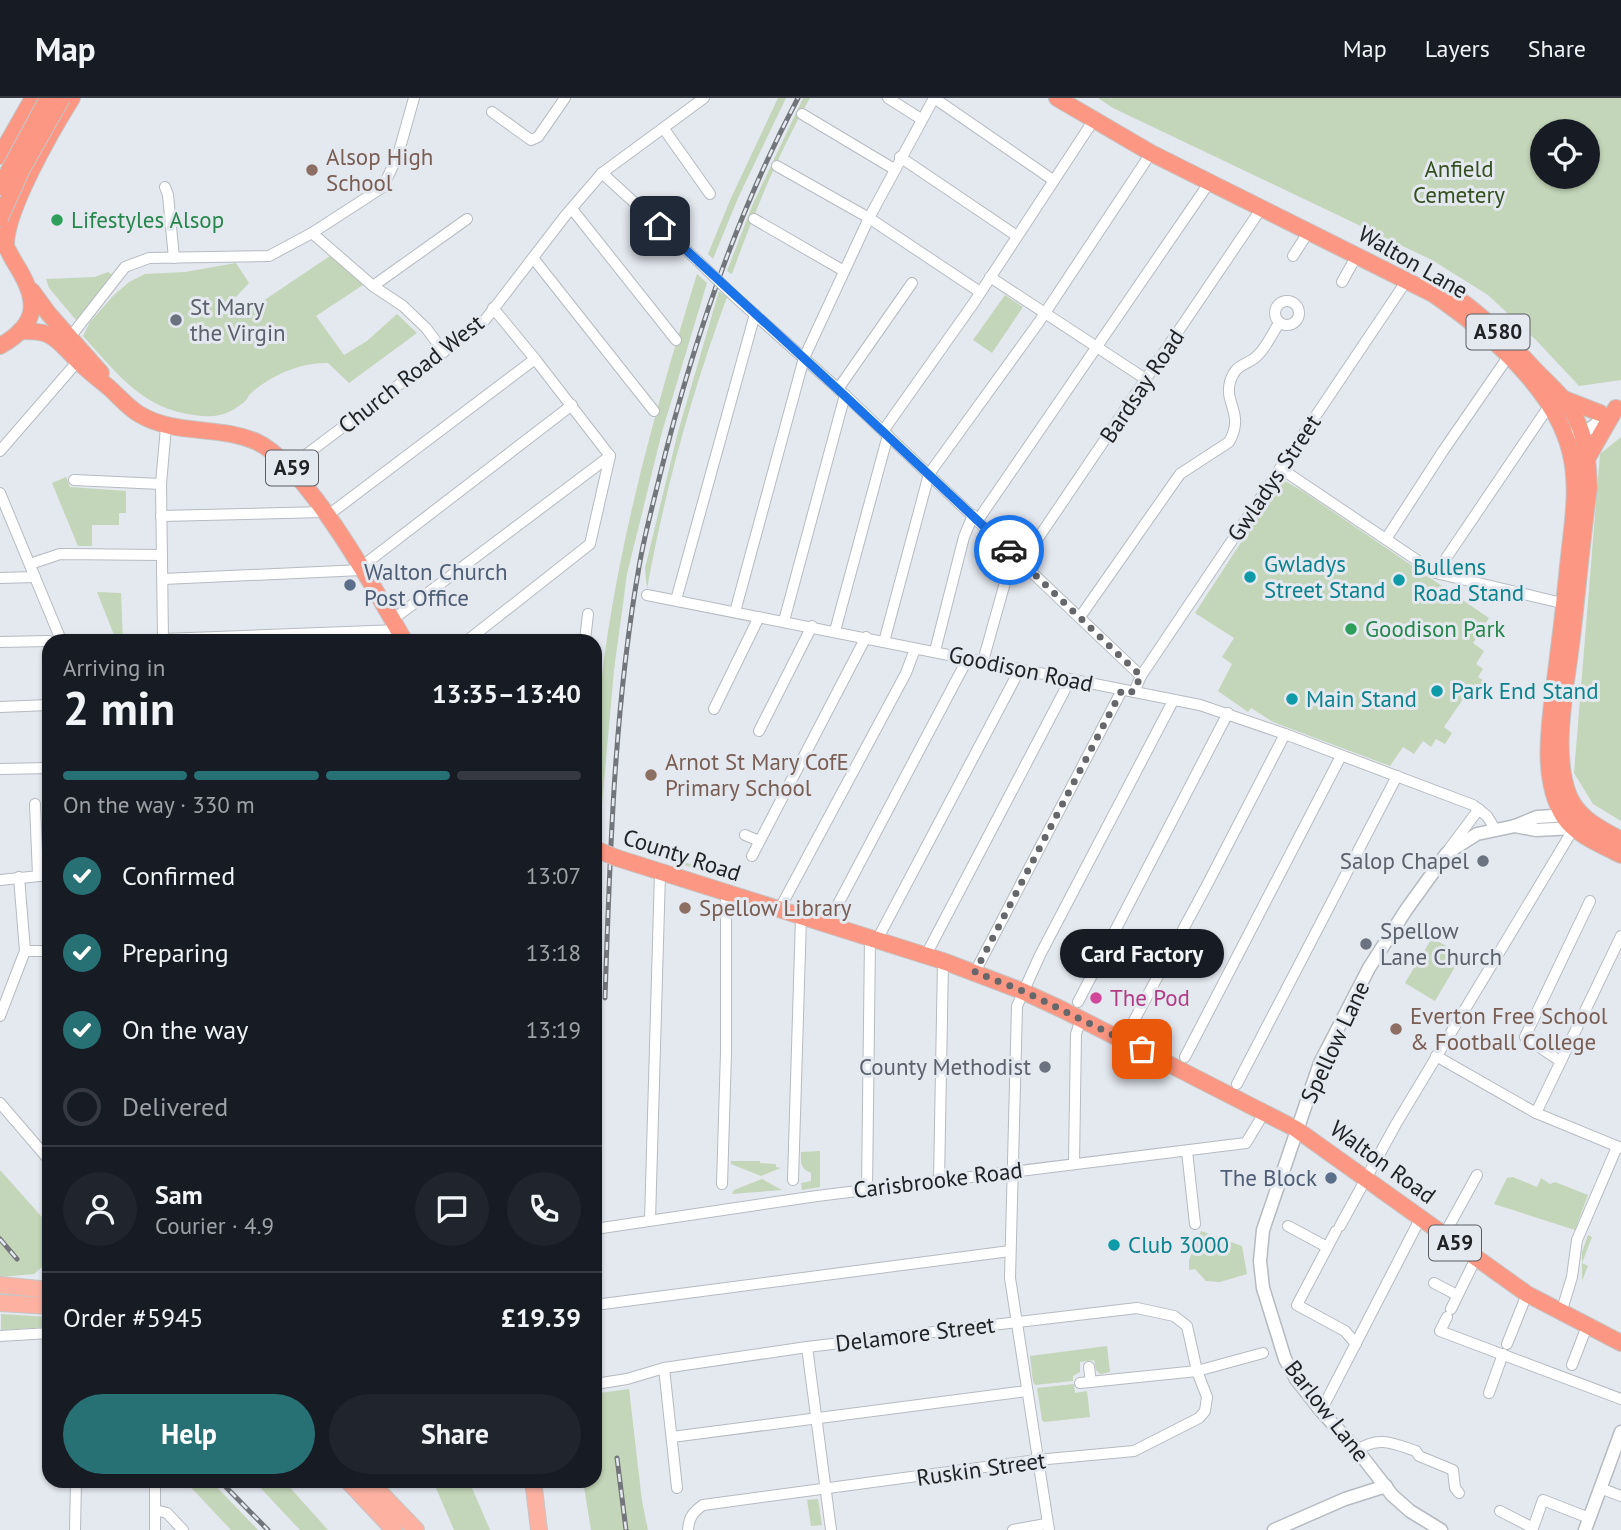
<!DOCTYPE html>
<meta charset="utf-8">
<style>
:root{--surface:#171b24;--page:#20242c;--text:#f1f3f6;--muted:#9ea1a6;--line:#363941;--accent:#277175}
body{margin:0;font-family:"PT Sans",sans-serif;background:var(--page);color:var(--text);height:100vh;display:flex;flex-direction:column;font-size:26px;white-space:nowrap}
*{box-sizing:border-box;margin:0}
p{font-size:23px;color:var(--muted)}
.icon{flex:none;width:38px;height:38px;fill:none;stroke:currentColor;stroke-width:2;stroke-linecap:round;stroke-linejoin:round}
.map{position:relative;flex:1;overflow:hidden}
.drawer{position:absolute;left:42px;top:536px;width:560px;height:854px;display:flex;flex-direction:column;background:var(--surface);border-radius:21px;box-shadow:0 2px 5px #0004}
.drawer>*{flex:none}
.controls{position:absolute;left:1530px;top:21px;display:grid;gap:14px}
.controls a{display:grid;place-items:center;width:70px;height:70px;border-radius:50%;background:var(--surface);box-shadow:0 2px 5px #0004;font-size:35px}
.pin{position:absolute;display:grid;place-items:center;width:60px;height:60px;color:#fff;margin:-30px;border-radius:14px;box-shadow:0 4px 10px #0006}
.courier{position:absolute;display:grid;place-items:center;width:70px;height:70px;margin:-35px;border:5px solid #1a73e8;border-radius:50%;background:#fff;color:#222;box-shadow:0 2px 9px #0007}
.bubble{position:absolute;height:49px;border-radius:24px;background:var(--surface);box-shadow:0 2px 5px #0004;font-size:23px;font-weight:800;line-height:49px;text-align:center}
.head em{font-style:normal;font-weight:800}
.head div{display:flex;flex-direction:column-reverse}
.head{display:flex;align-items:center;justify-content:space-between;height:119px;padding:0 21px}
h1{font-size:46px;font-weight:800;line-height:52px}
.bar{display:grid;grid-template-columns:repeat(4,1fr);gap:10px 7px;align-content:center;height:84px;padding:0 21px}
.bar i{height:9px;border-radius:5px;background:var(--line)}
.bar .current{background:var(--accent)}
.bar p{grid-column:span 4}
.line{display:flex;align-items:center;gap:18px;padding:0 21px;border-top:2px solid var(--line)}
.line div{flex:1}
.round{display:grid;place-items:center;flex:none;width:74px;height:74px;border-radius:37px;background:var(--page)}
ol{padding:0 21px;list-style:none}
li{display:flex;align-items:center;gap:21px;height:77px}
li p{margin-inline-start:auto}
li .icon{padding:7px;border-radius:50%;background:var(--accent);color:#fff;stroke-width:4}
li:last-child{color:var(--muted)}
li i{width:38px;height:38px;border:4px solid var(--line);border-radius:50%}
.cta{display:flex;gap:14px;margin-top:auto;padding:14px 21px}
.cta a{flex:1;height:80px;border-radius:42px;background:var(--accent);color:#fff;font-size:28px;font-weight:800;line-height:80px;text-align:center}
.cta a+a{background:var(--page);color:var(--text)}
header{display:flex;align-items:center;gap:42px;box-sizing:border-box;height:98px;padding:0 35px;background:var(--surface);border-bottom:2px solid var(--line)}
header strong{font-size:33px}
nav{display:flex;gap:38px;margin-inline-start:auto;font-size:24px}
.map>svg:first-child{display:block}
</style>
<header>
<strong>Map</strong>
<nav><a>Map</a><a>Layers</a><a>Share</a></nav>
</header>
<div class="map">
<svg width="1621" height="1432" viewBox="0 0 1621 1432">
<rect width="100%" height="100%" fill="#e4e8ef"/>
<g fill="#c3d6b9" fill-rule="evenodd">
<path d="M778,0H786L738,100L713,161L708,156L731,100Z"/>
<path d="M803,0H810C778,56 754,115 732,176L727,173L752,108Z"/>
<path d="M1098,0H1621V282L1579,288L1536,242L1488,197L1432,162L1113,10ZM1587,33V79H1542V33Z"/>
<path d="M330,158L363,187L316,218L344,257L367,243L397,216L417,235L349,285L328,265C301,264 271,277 250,296C246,301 248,301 243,305C226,318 215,320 194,317C142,311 116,274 83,238L90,224L113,198L129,184L145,176L185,174L236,165L249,185L234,201L245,215Z"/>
<path d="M108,174L113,177L76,222L49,190L46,181L95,179Z"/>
<path d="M697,176L707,185L662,334L627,476L614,572L599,740L595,738C595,710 594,681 595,653C605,489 649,332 697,176Z"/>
<path d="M719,193L727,199C692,294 665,391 647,491L645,470L678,334Z"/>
<path d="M1005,197L1023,209L992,255L973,242Z"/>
<path d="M1621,339V723L1593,706L1574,675L1600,356Z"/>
<path d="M66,379L70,389L126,393V415H119V427H92V448H78L52,385Z"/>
<path d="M1281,383H1285L1304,394L1489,520L1473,545L1484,553L1476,566L1483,571L1478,579L1486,584L1479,595L1470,591L1444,629L1452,635L1445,646L1436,641L1431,649L1423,643L1414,656L1403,649L1390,668L1273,624L1251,610L1248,614L1218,593L1232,566L1222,559L1234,540L1195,515Z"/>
<path d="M97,494L121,495L123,542H116Z"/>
<path d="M661,749L659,756L715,774L717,767L724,769L723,772L713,776L652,757Z"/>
<path d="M1432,840L1462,857L1435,903L1405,885Z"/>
<path d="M820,1053V1089L802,1092L801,1085L811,1083V1075C800,1070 801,1065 801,1054Z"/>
<path d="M731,1063H760V1065L776,1066V1069L781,1070L761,1078L731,1066Z"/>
<path d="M0,1072L49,1127V1163L34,1176L0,1179Z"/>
<path d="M1513,1079L1537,1089L1541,1080L1550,1086L1555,1084L1588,1097L1575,1132L1494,1106L1507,1080Z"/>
<path d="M762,1081L782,1092L732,1096L734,1092Z"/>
<path d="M1201,1133L1242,1148L1247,1176L1220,1184L1206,1183L1195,1171L1189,1172V1162Z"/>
<path d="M1588,1137L1592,1139L1582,1165L1588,1168L1582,1183V1154Z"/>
<path d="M1,1216L49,1219V1229L1,1232Z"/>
<path d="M1107,1248L1110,1274L1100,1276L1096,1272L1094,1262L1080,1264V1274L1073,1278V1283L1035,1287L1033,1284L1030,1258Z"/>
<path d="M1074,1286L1075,1295L1087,1293L1090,1319L1044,1324L1042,1322L1037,1290Z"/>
<path d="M629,1291L642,1403L648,1432H591L583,1383L595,1382V1330L600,1329L599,1295Z"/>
<path d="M185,1383H211L258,1432H231Z"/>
<path d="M254,1383H284L328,1432H300Z"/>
<path d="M433,1383H469L490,1432H454Z"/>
<path d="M818,1401L822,1427L811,1428L807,1402Z"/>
</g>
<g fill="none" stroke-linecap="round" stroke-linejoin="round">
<g stroke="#b6bbc1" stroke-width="12">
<g id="minor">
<path d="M888,0L921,21"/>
<path d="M934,0L1053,82"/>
<path d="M492,14L531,42L538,39L565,0"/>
<path d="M802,16L894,71"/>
<path d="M664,31L710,96"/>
<path d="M900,59L1017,138"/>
<path d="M777,68L869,120L980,194"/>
<path d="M602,75L698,163"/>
<path d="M165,89L168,97L174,160"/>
<path d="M572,111L676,242"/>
<path d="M754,121L844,173"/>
<path d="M312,135L373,188L403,208L426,230L444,254"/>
<path d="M1293,158L1309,133"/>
<path d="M533,160L654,313"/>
<path d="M990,179L1147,282"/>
<path d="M1342,184L1357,157"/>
<path d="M373,188L467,121"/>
<path d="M733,197L845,297L1141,578"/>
<circle cx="1287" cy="215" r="12"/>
<path d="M493,210L535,261L610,358"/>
<path d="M71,238L125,169L149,160L269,158L312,135L383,89L398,57L414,0"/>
<path d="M838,291L912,185"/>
<path d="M883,333L973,206L1093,23"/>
<path d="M0,353L78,263"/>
<path d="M291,368L485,222L565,118L602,75L704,0"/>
<path d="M1280,370L1436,475L1570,507"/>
<path d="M74,382L161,386"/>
<path d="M0,395L61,542"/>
<path d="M161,418L324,414"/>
<path d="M327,418L535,261"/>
<path d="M978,422L1209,85"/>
<path d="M1386,441L1443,353L1510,256"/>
<path d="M1022,464L1261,111"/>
<path d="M30,466L60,456L162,457"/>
<path d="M361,469L572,307"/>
<path d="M1436,475L1549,308"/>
<path d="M0,480L35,479"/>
<path d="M163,481L362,472"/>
<path d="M647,497L1200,607L1285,636L1473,707L1487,718L1495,731"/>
<path d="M676,502L755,216"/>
<path d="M735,514L804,260L869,120L934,0"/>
<path d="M1080,519L1180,376L1229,344C1245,316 1224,306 1230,284C1236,264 1247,268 1257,258C1266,250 1272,236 1279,225"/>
<path d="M392,522L610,358"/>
<path d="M784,523L845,297"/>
<path d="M835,533L888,337"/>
<path d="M163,541L398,532"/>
<path d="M163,542L161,386L166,329"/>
<path d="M468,542L590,446L610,358"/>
<path d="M585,542L588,516"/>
<path d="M0,544L49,543"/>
<path d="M884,544L929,376L1039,224L1151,55"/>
<path d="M935,553L964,439L973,417"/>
<path d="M983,563L1013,456"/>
<path d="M1134,594L1141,578L1407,182"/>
<path d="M0,609L49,607"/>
<path d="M714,611L759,519"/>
<path d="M759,633L812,528"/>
<path d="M0,671L49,670"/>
<path d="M35,706L38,777"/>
<path d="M745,737L759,743"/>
<path d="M1449,751L1479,711"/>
<path d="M752,758L866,539"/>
<path d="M0,782L49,777"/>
<path d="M779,812L906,575L915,551"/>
<path d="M827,827L968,560"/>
<path d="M877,842L1020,571"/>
<path d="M25,853H49"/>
<path d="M926,857L1070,582"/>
<path d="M975,874L1122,592"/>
<path d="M1078,904L1228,615"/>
<path d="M0,918L25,853L19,779"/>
<path d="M1130,930L1207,787L1285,636"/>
<path d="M1436,958L1536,1015L1621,1050"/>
<path d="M1185,959L1341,658"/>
<path d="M1560,963L1525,939L1590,803"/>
<path d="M1237,986L1397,678"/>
<path d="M0,1005L49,1062"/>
<path d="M1536,1015L1621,838"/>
<path d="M1187,1053L1195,1126"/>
<path d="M1074,1065L1076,936L1081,921"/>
<path d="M793,1082L801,819"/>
<path d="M939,1083L943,863"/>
<path d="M722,1086L726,954V796"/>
<path d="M867,1092L870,840"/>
<path d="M650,1122L660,775"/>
<path d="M1288,1128L1327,1149"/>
<path d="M1340,1128L1396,1026L1574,730"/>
<path d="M595,1131L817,1098L1246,1045L1264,1015"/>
<path d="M1336,1133L1297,1207L1345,1233L1356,1246"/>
<path d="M1444,1137L1477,1077"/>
<path d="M1434,1185L1457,1197"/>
<path d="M595,1207L1010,1153"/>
<path d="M1451,1211L1476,1160"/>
<path d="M1561,1215L1572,1179L1577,1142L1617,1049"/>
<path d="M1447,1219L1440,1233L1621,1301"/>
<path d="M0,1238L49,1235"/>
<path d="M1507,1246L1527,1196"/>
<path d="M807,1249L831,1432"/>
<path d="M1572,1267L1587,1228"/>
<path d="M1089,1269L1091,1284"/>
<path d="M664,1270L677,1390"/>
<path d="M1080,1285L1197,1273L1263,1255"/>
<path d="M595,1286L627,1281L664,1270L807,1249L1137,1210L1174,1218L1187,1228L1197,1273L1207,1299L1205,1313L1199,1320L1134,1353L1037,1362L703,1407C693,1414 689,1419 688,1432"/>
<path d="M1489,1295L1503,1256"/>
<path d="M1321,1313L1421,1119"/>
<path d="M672,1339L1027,1293"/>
<path d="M1357,1352C1379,1338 1392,1345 1416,1353L1419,1358L1453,1372L1455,1390L1459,1395"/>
<path d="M1600,1390L1621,1398"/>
<path d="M155,1412L167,1415L183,1432"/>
<path d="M1500,1413L1533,1430L1543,1402L1589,1420"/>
<path d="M75,1432L76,1382"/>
<path d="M155,1432V1382"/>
<path d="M1013,1432L1046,1426"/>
<path d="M1049,1432L1010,1180L1017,908L1040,857L1173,603"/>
</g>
</g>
<g stroke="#b6bbc1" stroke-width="15">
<g id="tertiary">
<path d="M1575,335L1591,330L1611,315"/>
<path d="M1515,728L1536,732L1574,730L1575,727"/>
<path d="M1274,1432L1345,1401L1386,1388"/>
<path d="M1441,1432L1410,1413L1392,1397L1357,1352L1321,1313L1296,1281L1285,1261L1263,1190L1260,1163L1263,1132L1320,965L1369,870L1406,812L1447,755L1477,736L1515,728L1537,719L1570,717"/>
<path d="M1585,1432L1621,1334"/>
</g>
</g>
<g stroke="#c5c6c6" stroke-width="18">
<g id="primary">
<path d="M0,1187L49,1192"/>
<path d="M0,1205L49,1208"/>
<path d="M347,1382L394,1432"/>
<path d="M368,1382L416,1432"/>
<path d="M533,1382L539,1432"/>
</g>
</g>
<g stroke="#c5c6c6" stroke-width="18">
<g id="trunk">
<path d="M1057,0L1151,55L1433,196C1484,231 1555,290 1570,353C1579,387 1573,423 1569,458C1565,502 1560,546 1554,590C1549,631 1541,682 1564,719C1577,738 1602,747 1621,757"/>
<path d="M0,58L33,0"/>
<path d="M0,141C7,148 10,157 15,165C38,201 41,225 0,248"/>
<path d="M6,148C5,113 52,32 72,0"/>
<path d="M32,193L48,215L101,275"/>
<path d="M1454,198C1486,220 1512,247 1538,275C1552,289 1568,303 1576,321C1587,343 1588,366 1589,390C1582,439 1578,489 1572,539C1567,585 1551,654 1569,698C1579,721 1600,730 1621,742"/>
<path d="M20,233C29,233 39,233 47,236C59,241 69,255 79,264C88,273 97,280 107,288C118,297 127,309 139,316C175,338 219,327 257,344C306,367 376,493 404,542"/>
<path d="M1564,301L1600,315"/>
<path d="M1588,359L1616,310"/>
<path d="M617,760L943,863L1022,893L1061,911L1296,1031L1527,1196L1621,1245"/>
</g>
</g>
<use href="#minor" stroke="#fff" stroke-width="10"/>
<use href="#tertiary" stroke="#fff" stroke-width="12"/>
<use href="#primary" stroke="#fcb1a1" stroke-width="16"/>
<use href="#trunk" stroke="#fb9782" stroke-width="16"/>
<g stroke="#727579" stroke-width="5">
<g id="rail">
<path d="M605,900C610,756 614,611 639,469C644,439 652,410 659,381C691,250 735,119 798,0"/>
<path d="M0,1141L17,1161"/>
<path d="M617,1360L626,1432"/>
<path d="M219,1382L268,1432"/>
</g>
</g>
<use href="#rail" stroke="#e4e8ef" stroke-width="2.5" stroke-dasharray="8" stroke-linecap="butt"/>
<g stroke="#b6bbc1" stroke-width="12" stroke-linecap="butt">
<path id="minor-bridge" d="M698,163L733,197"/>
</g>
<g stroke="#c5c6c6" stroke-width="18" stroke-linecap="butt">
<g id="trunk-bridge">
<path d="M0,89L48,0"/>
<path d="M0,120L22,71L62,0"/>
<path d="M595,751L617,760"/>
</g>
</g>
<use href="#minor-bridge" stroke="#fff" stroke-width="10"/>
<use href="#trunk-bridge" stroke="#fb9782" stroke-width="16"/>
</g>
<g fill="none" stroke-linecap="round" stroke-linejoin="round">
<path stroke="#65676b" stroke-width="7" stroke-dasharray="0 12.6" d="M1009,452L1141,578L1133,594L1122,592L975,874L1023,893L1142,951"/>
<path stroke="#1a73e8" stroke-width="9" d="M660,128L845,298L1009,452"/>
</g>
<g fill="#8d6e63" stroke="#e4e8ef" stroke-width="2.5">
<circle cx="312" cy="72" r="7"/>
<circle cx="651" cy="677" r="7"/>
<circle cx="685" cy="810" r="7"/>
<circle cx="1396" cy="931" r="7"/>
</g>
<g fill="#2e9e5b" stroke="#e4e8ef" stroke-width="2.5">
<circle cx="57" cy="122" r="7"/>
<circle cx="1351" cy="531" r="7"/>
</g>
<g fill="#6b7280" stroke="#e4e8ef" stroke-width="2.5">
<circle cx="176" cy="222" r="7"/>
<circle cx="1483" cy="763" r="7"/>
<circle cx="1366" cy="846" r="7"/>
<circle cx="1045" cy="969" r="7"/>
</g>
<g fill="#0f9aa8" stroke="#e4e8ef" stroke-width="2.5">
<circle cx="1250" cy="479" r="7"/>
<circle cx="1399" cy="482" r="7"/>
<circle cx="1437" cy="593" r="7"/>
<circle cx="1292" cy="601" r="7"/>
<circle cx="1114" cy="1147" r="7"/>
</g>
<g fill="#5c6f8a" stroke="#e4e8ef" stroke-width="2.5">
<circle cx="350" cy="487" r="7"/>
<circle cx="1331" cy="1080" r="7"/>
</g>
<circle fill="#d1479c" stroke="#e4e8ef" stroke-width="2.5" cx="1096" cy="900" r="7"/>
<g text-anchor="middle" stroke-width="6" stroke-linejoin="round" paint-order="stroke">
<g fill="#e4e8ef" stroke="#5b5d61" stroke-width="2">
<rect x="1466.5" y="216.5" width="63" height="35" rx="5"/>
<rect x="266" y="352.5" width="52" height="35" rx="5"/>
<rect x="1429" y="1127.5" width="52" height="35" rx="5"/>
</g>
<g font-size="21" font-weight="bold" fill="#202224">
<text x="1498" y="241">A580</text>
<text x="292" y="377">A59</text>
<text x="1455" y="1152">A59</text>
</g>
<g font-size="23" fill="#785e54" stroke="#e4e8ef" text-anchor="start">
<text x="326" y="67">Alsop High<tspan x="326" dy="26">School</tspan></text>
<text x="665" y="672">Arnot St Mary CofE<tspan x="665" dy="26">Primary School</tspan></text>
<text x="699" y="818">Spellow Library</text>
<text x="1410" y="926">Everton Free School<tspan x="1410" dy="26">&amp; Football College</tspan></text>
</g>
<g font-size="23" fill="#345020" stroke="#e4e8ef">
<text x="1459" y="79">Anfield<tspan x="1459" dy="26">Cemetery</tspan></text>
</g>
<g font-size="23" fill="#27864d" stroke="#e4e8ef" text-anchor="start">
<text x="71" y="130">Lifestyles Alsop</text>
<text x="1365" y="539">Goodison Park</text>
</g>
<g font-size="23" fill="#202224" stroke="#e4e8ef">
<text transform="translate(1413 164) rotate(30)" y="8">Walton Lane</text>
<text transform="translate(411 276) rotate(-38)" y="8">Church Road West</text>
<text transform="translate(1142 288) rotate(-56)" y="8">Bardsay Road</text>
<text transform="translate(1274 380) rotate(-56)" y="8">Gwladys Street</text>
<text transform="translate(1021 571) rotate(12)" y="8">Goodison Road</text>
<text transform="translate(682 757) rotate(18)" y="8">County Road</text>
<text transform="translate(1335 944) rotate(-65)" y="8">Spellow Lane</text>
<text transform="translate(1383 1064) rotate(36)" y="8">Walton Road</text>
<text transform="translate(938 1082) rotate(-7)" y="8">Carisbrooke Road</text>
<text transform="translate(915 1236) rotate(-7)" y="8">Delamore Street</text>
<text transform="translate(1327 1313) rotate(52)" y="8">Barlow Lane</text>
<text transform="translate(981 1371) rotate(-8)" y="8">Ruskin Street</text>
</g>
<g font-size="23" fill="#5b616d" stroke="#e4e8ef" text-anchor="start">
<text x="190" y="217">St Mary<tspan x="190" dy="26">the Virgin</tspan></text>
<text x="1469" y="771" text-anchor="end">Salop Chapel</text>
<text x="1380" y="841">Spellow<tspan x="1380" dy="26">Lane Church</tspan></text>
<text x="1031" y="977" text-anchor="end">County Methodist</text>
</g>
<g font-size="23" fill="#0d838f" stroke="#e4e8ef" text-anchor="start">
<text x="1264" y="474">Gwladys<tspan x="1264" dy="26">Street Stand</tspan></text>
<text x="1413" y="477">Bullens<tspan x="1413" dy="26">Road Stand</tspan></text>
<text x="1451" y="601">Park End Stand</text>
<text x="1306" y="609">Main Stand</text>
<text x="1128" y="1155">Club 3000</text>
</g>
<g font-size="23" fill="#4e5e75" stroke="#e4e8ef" text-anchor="start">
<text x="364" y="482">Walton Church<tspan x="364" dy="26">Post Office</tspan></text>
<text x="1317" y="1088" text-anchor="end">The Block</text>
</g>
<g font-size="23" fill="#b23c85" stroke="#e4e8ef" text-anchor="start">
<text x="1110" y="908">The Pod</text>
</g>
</g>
</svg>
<div class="controls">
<a><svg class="icon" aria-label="locate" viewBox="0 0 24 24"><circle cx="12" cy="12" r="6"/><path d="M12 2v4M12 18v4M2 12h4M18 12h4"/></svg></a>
</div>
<div class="pin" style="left:1142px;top:951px;background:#ea580c"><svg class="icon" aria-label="bag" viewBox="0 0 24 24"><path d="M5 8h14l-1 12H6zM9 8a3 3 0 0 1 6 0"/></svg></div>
<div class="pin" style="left:660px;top:128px;background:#1f2937"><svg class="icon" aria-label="home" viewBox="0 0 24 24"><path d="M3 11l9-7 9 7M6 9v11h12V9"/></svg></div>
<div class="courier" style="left:1009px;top:452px"><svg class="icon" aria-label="car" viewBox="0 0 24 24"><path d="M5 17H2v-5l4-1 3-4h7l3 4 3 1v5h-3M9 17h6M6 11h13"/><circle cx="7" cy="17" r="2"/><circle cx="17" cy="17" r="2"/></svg></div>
<div class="bubble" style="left:1060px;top:831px;width:164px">Card Factory</div>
<section class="drawer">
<div class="head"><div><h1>2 min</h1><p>Arriving in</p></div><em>13:35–13:40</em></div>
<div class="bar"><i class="current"></i><i class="current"></i><i class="current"></i><i></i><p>On the way · 330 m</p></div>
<ol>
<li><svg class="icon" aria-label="check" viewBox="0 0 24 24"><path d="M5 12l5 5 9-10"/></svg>Confirmed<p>13:07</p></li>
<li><svg class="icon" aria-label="check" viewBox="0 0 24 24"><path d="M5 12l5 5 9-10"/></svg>Preparing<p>13:18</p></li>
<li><svg class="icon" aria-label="check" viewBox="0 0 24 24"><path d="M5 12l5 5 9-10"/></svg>On the way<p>13:19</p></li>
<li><i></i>Delivered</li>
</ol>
<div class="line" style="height:126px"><a class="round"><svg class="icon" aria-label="person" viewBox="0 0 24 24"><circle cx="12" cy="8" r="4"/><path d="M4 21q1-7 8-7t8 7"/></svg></a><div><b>Sam</b><p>Courier · 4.9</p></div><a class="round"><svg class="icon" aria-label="chat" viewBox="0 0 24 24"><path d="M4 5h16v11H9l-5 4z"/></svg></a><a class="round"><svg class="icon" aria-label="phone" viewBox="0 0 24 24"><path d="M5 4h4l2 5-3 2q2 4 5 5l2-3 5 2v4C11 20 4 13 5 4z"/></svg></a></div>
<div class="line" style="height:91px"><div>Order #5945</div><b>£19.39</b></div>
<div class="cta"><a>Help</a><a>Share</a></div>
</section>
</div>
